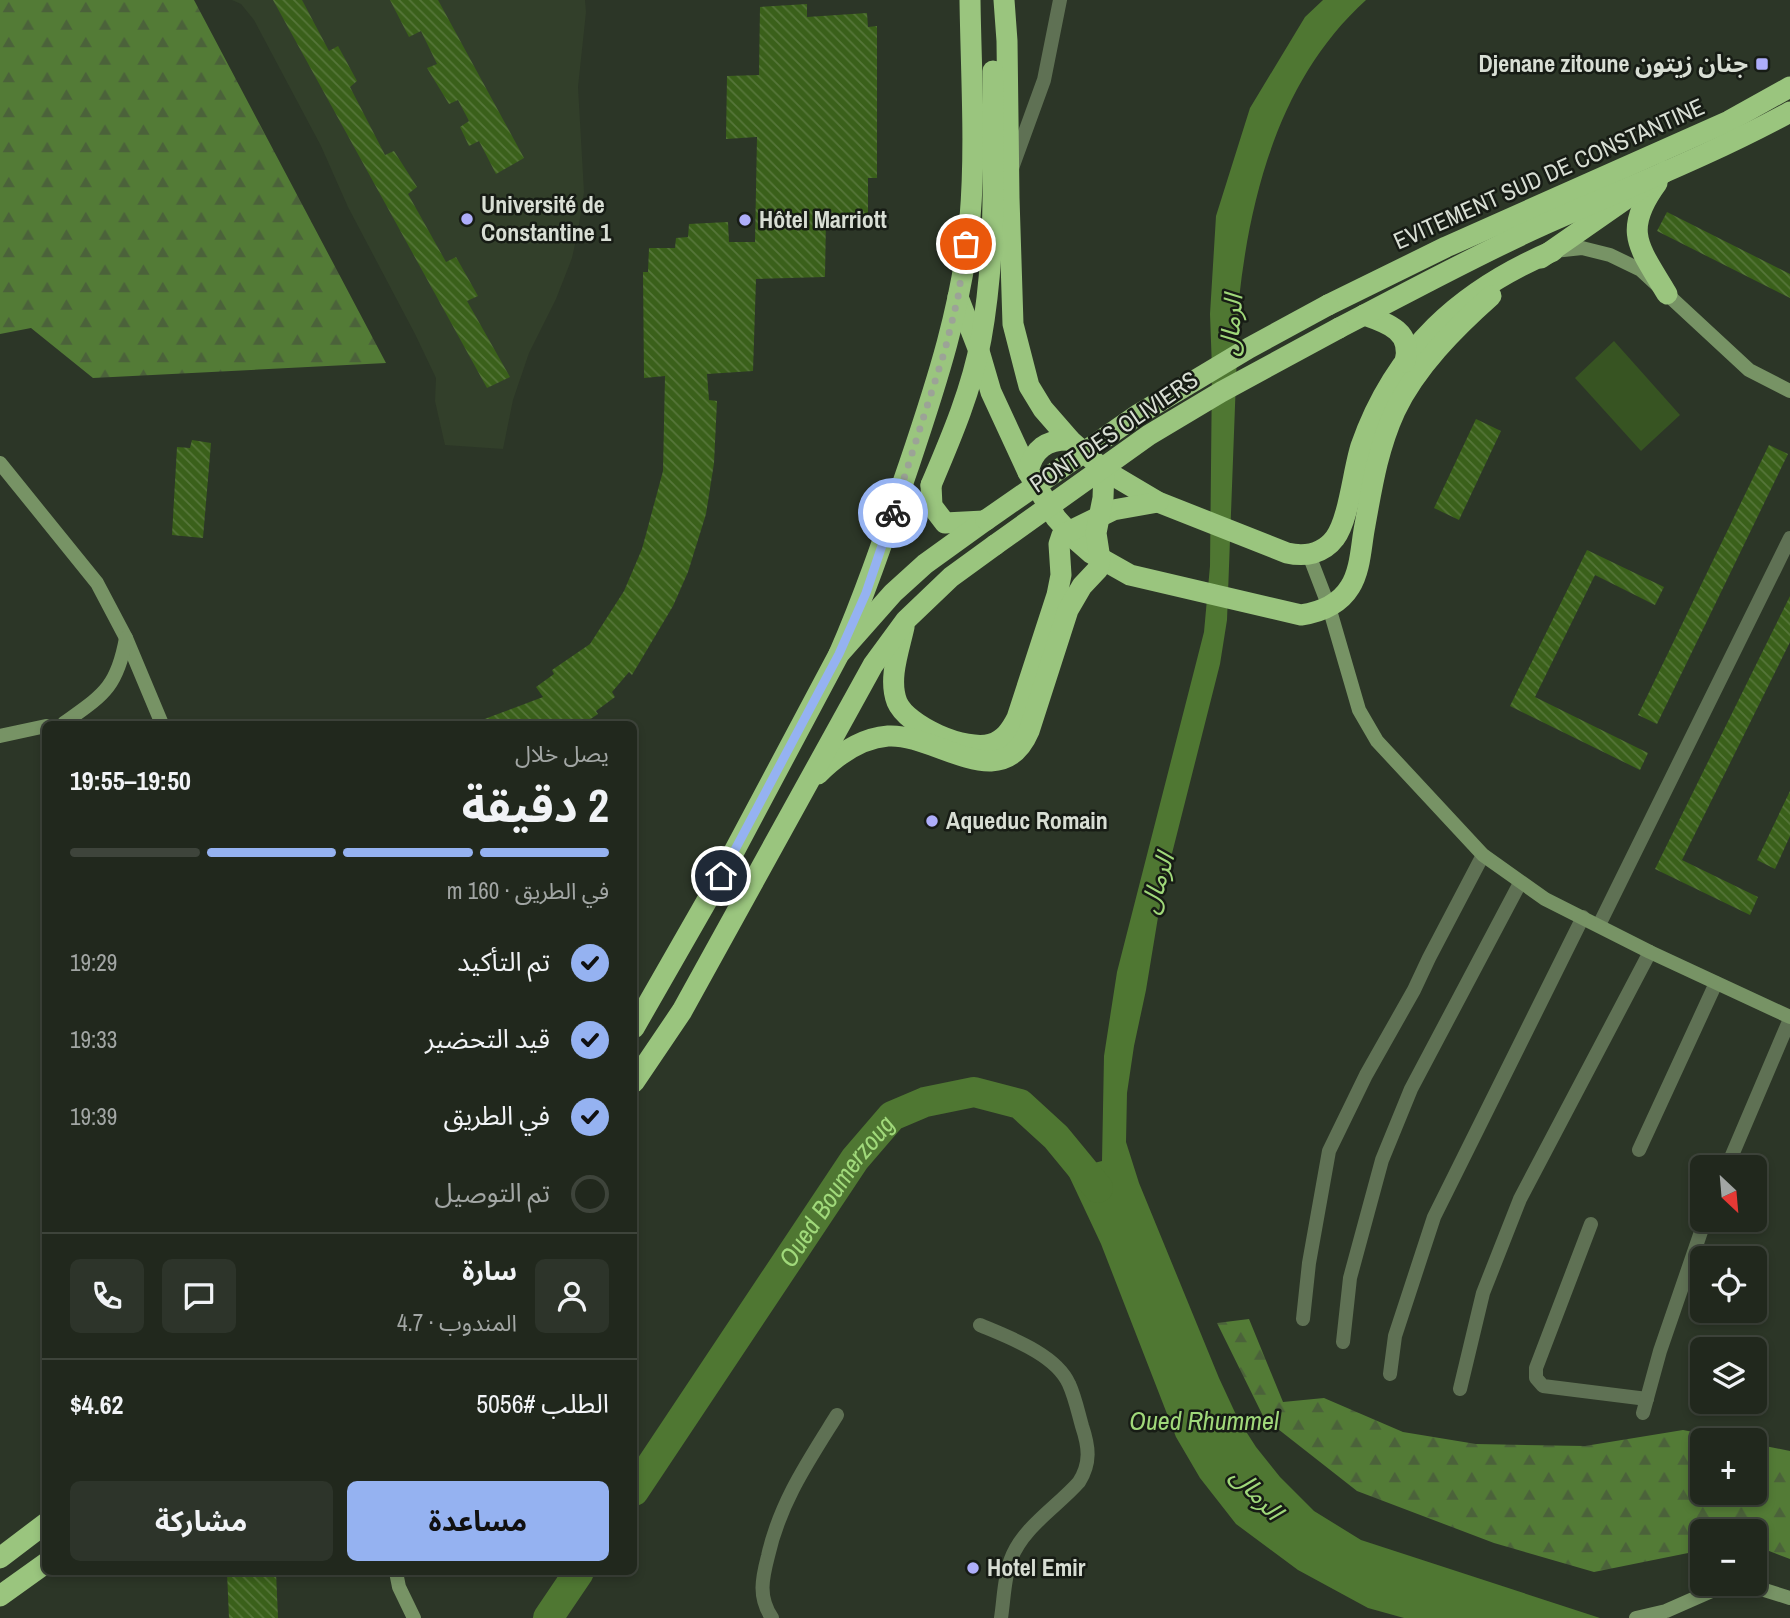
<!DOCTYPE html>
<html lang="ar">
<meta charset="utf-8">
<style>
:root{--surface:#21281d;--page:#2d342a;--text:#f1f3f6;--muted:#a2a6a4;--line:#3e443b;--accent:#95b2f1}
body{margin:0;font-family:"Archivo Narrow","Noto Sans Arabic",sans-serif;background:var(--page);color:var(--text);direction:rtl;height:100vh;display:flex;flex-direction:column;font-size:26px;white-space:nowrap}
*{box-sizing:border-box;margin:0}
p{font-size:23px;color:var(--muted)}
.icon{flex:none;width:38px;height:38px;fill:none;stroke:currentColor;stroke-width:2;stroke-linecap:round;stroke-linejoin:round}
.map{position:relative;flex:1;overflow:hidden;direction:ltr}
.panel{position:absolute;left:42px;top:721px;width:595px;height:854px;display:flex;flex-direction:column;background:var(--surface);border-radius:10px;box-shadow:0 4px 10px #0003,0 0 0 2px var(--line);direction:rtl}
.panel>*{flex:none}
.needle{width:46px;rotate:154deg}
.buttons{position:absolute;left:1690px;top:1155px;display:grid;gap:14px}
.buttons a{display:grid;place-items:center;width:77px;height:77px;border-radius:10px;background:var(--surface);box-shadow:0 4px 10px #0003,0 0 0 2px var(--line);font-size:35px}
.pin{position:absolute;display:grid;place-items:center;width:60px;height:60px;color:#fff;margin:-30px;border:4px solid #fff;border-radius:50%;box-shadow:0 2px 7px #0007}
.courier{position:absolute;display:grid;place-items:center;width:70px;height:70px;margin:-35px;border:5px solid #95b2f1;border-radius:50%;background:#fff;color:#222;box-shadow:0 2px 9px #0007}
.summary em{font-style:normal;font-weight:700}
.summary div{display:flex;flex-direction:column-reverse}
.summary{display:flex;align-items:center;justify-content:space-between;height:119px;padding:0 28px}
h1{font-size:46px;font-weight:700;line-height:52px}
.bar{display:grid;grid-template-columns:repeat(4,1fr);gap:10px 7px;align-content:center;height:84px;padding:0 28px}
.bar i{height:9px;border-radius:5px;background:var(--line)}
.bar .current{background:var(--accent)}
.bar p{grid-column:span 4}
.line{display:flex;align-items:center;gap:18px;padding:0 28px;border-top:2px solid var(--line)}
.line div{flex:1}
.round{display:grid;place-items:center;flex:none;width:74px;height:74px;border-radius:10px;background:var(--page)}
ol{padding:0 28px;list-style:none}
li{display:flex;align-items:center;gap:21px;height:77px}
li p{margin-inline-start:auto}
li .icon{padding:7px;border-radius:50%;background:var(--accent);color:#111;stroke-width:4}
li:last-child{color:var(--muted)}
li i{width:38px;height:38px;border:4px solid var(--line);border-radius:50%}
.primary-button{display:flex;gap:14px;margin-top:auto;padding:14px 28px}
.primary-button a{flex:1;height:80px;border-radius:10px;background:var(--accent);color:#111;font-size:28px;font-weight:700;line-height:80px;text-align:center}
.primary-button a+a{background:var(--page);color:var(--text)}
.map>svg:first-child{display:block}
</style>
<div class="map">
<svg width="1790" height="1618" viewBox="0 0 1790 1618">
<defs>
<pattern id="forest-firs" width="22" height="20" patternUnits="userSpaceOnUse" patternTransform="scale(1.75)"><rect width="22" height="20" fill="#537b36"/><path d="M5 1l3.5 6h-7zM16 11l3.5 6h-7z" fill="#4b623a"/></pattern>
<pattern id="building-back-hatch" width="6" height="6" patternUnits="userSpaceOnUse" patternTransform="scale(1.75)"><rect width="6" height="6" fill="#3a601a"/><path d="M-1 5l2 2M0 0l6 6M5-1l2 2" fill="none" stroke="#56763a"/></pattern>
</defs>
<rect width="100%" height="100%" fill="#2c3627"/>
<path fill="#323f2a" d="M232,0H585L586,12L578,87L584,192L578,231L572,258L556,299L529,353L513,400L503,449L445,445L435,401L436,378L415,334L348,207L321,146L254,20L241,4Z"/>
<path fill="#375422" d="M1614,341L1680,415L1641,451L1575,378Z"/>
<g fill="url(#forest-firs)">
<path d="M0,0H194L386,363L93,378L31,328L0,334Z"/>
<path d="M1249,1319L1283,1402L1324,1398L1403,1432L1476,1444L1585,1446L1683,1430L1735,1440H1703V1493H1755V1444L1790,1451V1559L1764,1549H1755V1531H1703V1550L1594,1572L1494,1543L1357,1491L1264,1418L1217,1323Z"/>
</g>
<path fill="#4f7732" d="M1323,0H1366C1282,76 1251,189 1239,299L1227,620L1220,664L1162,893L1146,990L1134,1046L1127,1093L1126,1142L1139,1183L1219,1378L1238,1419L1256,1447L1280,1477L1314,1511L1361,1540L1600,1618H1404L1368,1608L1298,1570L1236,1524L1200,1478L1176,1437L1101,1244L1062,1161L1080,1151L1090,1164L1102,1161L1104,1056L1117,972L1204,632L1210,566L1212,369L1210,314L1216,216L1250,108L1305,17Z"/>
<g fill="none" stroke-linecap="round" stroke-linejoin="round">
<g stroke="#4f7732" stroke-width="30">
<path id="s1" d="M634,1491L855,1159L892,1116L925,1102L974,1092L1020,1104L1056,1137L1098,1188"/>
<path d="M548,1618L579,1572"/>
</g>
</g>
<g fill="url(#building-back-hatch)">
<path d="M273,0H302L329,51L338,46L357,81L350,87L385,155L394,151L417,187L408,194L446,262L456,257L478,296L467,301L510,377L487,388Z"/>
<path d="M390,0H438L524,158L496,174L479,141L469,146L460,127L469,121L458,100L449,104L427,68L437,64L421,31L409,37Z"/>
<path d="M807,4V17L867,13L868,27L877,26V178H868V217L826,218L825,277L756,279L753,371L707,374L709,400L717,401L714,463L706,514L688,572L673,606L632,675L629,672L612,692L615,697L596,711L598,714L583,724H471L543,697L536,687L554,674L552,670L590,644L624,591L642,549L663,471L665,376L644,378L643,272H648L649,248H675L676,238L688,237L689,224L728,222L729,242H755L757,137L726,139L727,76L759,75L760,7Z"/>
<path d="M1667,212L1790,274V298L1657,231Z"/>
<path d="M1476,419L1501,431L1459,520L1434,508Z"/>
<path d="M192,440L211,443L203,538L172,535L177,447L190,448Z"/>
<path d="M1769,445L1788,454L1657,724L1638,715Z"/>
<path d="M1587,550L1664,587L1655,605L1595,575L1535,697L1648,753L1640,770L1510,706Z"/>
<path d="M1790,596V642L1682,860L1758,897L1750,915L1655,869Z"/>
<path d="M1790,791V836L1775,869L1757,860Z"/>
<path d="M227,1572H276L278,1618H229Z"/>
</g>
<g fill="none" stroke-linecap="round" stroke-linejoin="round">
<g stroke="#5f7154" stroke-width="14">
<path d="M1012,168L1044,80L1060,0"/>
<path d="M1599,925L1790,538"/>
<path d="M1639,1150L1716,983"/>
<path d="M1727,1167L1790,1019"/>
<path d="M1591,1224L1536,1368V1378L1543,1386L1647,1399"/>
<path d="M1303,1319L1309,1263L1329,1151L1366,1075L1414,990L1429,958L1483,855"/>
<path d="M980,1325C1008,1337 1056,1354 1069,1384C1075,1397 1078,1412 1082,1426C1089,1447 1091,1463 1079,1482C1057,1507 1023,1527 1011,1559C1004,1577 1004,1599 1001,1618"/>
<path d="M1343,1342L1350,1278L1382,1160L1411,1089L1520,883"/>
<path d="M1390,1374L1395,1336L1434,1217L1583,917"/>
<path d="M1460,1389L1483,1293L1520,1199L1650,952"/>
<path d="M1643,1413L1660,1351L1705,1220"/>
<path d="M772,1618C758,1597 762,1579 768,1556C780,1502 809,1460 837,1415"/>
</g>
<g stroke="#779365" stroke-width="14">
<path d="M1554,251L1582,248L1610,255L1641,270L1749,370L1790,391"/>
<path d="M0,463L97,583L126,638L162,724"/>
<path d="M1309,555L1329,607L1359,710L1377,741L1483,855L1545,899L1650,952L1790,1017"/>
<path d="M64,723C103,695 117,688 126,638"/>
<path d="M0,736L46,726"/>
<path d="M396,1572L399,1587L414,1618"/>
<path d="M1636,1618L1666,1611L1716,1589L1758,1588L1790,1598"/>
</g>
<g stroke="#9ac57e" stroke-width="21">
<path d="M1004,0L1007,41L1009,198L1013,324L1029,386L1043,409L1070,440L1104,470L1158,502L1287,553C1305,557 1323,554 1335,538C1349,519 1353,471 1361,446C1395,349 1461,290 1553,251"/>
<path d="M1657,183C1621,232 1640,248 1667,294"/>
<path d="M1541,258L1666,171"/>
<path d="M958,297L979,351L991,392L1028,472L1056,518L1075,539L1091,553L1130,575L1301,615C1321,612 1339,605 1350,587C1361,570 1361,544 1365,525C1372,486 1378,448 1395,411C1416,367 1454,329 1491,296"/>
<path d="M1328,305L1446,247L1729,121L1790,87"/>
<path d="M1364,315C1387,323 1413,331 1405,362"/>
<path d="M1339,328C1407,293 1474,256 1543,225C1626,188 1711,155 1790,112"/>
<path d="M1028,472C1033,449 1047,439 1070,440"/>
<path d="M931,485L932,506L945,523L984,521"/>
<path d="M904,627C899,650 888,679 897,702C907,726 966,752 991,744C1004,740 1011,730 1017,718L1057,595L1061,575L1059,544L1062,535L1113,510L1158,502"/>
<path d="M839,654C866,592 887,529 909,465C936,385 963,303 970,218C976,147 971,72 970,0"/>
<path d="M818,774C837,755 861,738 888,736C936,733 1001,797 1029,731L1068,610L1082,586L1098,569L1100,559L1096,533L1103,498L1104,470"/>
<path d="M634,1028L721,876L839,654L893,593L925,564L986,520"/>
<path d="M634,1082L682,1011L873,665L906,620L951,577L995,545"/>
<path d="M0,1558L46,1523"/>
<path d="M0,1596L46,1563"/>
</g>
<g stroke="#9ac57e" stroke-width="21">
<path d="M931,485C951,438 972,389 981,339C997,250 993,160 993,71"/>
<path d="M986,520L1139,414L1249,348L1328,305"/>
<path d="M995,545L1149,435L1221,392L1339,328"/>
</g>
</g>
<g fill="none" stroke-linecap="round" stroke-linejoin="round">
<path stroke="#9ca397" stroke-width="7" stroke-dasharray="0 12.6" d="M893,513L945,350L958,297L966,244"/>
<path stroke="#95b2f1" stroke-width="9" d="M721,876L839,654L866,593L893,513"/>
</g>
<g fill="#aeaefa" stroke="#171c15" stroke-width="2.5">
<rect x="1755" y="57" width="14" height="14" rx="3.5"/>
<circle cx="467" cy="219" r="7"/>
<circle cx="745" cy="220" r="7"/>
<circle cx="932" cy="821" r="7"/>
<circle cx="973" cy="1568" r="7"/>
</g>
<g text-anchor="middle" stroke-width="5" stroke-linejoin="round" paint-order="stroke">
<g font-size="24" font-weight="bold" fill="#d8ded4" stroke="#171c15" text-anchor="start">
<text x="1748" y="72" text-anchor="end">Djenane zitoune جنان زيتون</text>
<text x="481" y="213">Université de<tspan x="481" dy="28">Constantine 1</tspan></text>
<text x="759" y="228">Hôtel Marriott</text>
<text x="946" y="829">Aqueduc Romain</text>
<text x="987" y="1576">Hotel Emir</text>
</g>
<g font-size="24" fill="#d8ded4" stroke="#171c15">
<text transform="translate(1549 174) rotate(-24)" y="8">EVITEMENT SUD DE CONSTANTINE</text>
<text transform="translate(1114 432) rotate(-34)" y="8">PONT DES OLIVIERS</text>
</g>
<g font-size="26" font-style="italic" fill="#a0d97a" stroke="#171c15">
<text transform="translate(1231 325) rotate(-85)" y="9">الرمال</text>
<text transform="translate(1157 883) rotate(-73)" y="9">الرمال</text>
<text dy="9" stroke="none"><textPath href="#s1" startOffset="362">Oued Boumerzoug</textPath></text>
<text x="1204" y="1430">Oued Rhummel</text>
<text transform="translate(1257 1493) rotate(47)" y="9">الرمال</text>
</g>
</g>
</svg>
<div class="buttons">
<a><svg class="needle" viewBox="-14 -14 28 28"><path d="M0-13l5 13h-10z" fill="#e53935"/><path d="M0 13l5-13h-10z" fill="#a2a6a4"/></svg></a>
<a><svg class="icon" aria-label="locate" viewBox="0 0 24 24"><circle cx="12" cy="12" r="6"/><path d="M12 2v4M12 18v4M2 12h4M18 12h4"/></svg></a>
<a><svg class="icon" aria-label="layers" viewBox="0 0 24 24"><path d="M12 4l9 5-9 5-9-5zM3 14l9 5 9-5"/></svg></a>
<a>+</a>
<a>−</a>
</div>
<div class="pin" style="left:966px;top:244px;background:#ea580c"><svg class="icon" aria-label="bag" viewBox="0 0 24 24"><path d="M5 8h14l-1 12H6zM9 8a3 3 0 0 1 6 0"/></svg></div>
<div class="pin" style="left:721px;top:876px;background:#1f2937"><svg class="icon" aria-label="home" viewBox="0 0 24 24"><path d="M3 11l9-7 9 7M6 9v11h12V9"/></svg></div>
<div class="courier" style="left:893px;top:513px"><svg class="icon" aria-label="bike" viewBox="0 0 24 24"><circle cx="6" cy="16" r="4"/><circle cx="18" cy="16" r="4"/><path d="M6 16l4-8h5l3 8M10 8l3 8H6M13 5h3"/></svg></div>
<section class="panel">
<div class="summary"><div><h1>2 دقيقة</h1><p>يصل خلال</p></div><em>19:50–19:55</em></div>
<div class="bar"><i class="current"></i><i class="current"></i><i class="current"></i><i></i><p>في الطريق · 160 m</p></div>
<ol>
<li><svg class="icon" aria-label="check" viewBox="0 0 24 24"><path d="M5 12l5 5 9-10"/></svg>تم التأكيد<p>19:29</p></li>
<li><svg class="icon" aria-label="check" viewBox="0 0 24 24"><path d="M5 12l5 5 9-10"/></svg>قيد التحضير<p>19:33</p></li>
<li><svg class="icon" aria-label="check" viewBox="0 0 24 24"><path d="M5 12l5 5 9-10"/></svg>في الطريق<p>19:39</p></li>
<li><i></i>تم التوصيل</li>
</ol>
<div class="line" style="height:126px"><a class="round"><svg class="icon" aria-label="person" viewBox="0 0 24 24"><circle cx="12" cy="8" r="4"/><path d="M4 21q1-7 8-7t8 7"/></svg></a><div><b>سارة</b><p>المندوب · 4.7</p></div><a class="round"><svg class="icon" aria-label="chat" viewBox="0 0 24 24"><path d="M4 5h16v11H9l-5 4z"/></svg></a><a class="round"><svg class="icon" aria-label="phone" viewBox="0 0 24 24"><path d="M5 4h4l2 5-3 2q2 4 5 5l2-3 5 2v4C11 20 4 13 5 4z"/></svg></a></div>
<div class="line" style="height:91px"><div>الطلب #5056</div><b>$4.62</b></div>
<div class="primary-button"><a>مساعدة</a><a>مشاركة</a></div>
</section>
</div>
